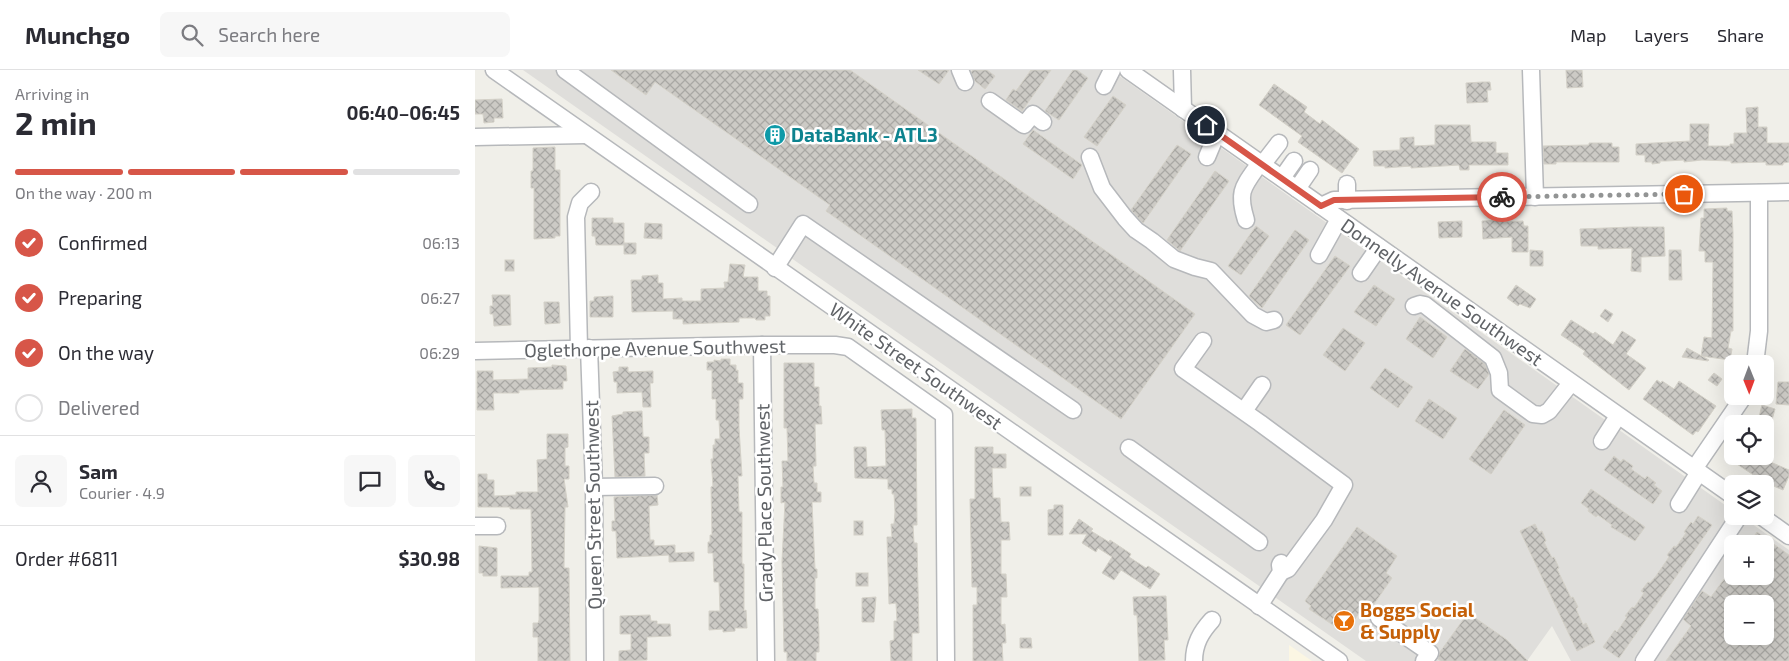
<!DOCTYPE html>
<meta charset="utf-8">
<style>
:root{--surface:#fff;--page:#f7f7f7;--text:#2b2b33;--muted:#7c7c81;--line:#e1e1e2;--accent:#d75648}
body{margin:0;font-family:"Exo 2",sans-serif;background:var(--page);color:var(--text);height:100vh;display:flex;flex-direction:column;font-size:19px;white-space:nowrap}
*{box-sizing:border-box;margin:0}
p{font-size:16px;color:var(--muted)}
.icon{flex:none;width:28px;height:28px;fill:none;stroke:currentColor;stroke-width:2;stroke-linecap:round;stroke-linejoin:round}
.map{position:relative;flex:1;overflow:hidden}
.panel{display:flex;flex-direction:column;background:var(--surface);width:475px}
.panel>*{flex:none}
.needle{width:32px;rotate:179deg}
.controls{position:absolute;left:1249px;top:285px;display:grid;gap:10px}
.controls a{display:grid;place-items:center;width:50px;height:50px;border-radius:8px;background:var(--surface);box-shadow:0 5px 20px #0002;font-size:25px}
.pin{position:absolute;display:grid;place-items:center;width:42px;height:42px;color:#fff;margin:-21px;border:2px solid #fff;border-radius:50%;box-shadow:0 1px 5px #0007}
.courier{position:absolute;display:grid;place-items:center;width:50px;height:50px;margin:-25px;border:4px solid #d75648;border-radius:50%;background:#fff;color:#222;box-shadow:0 1px 6px #0007}
.headline em{font-style:normal;font-weight:700}
.headline div{display:flex;flex-direction:column-reverse}
.headline{display:flex;align-items:center;justify-content:space-between;height:85px;padding:0 15px}
h1{font-size:32px;font-weight:700;line-height:38px}
.bar{display:grid;grid-template-columns:repeat(4,1fr);gap:8px 5px;align-content:center;height:60px;padding:0 15px}
.bar i{height:6px;border-radius:4px;background:var(--line)}
.bar .on{background:var(--accent)}
.bar p{grid-column:span 4}
.line{display:flex;align-items:center;gap:12px;padding:0 15px;border-top:1px solid var(--line)}
.line div{flex:1}
.round{display:grid;place-items:center;flex:none;width:52px;height:52px;border-radius:8px;background:var(--page)}
ol{padding:0 15px;list-style:none}
li{display:flex;align-items:center;gap:15px;height:55px}
li p{margin-inline-start:auto}
li .icon{padding:5px;border-radius:50%;background:var(--accent);color:#fff;stroke-width:4}
li:last-child{color:var(--muted)}
li i{width:28px;height:28px;border:2px solid var(--line);border-radius:50%}
header{display:flex;align-items:center;gap:30px;box-sizing:border-box;height:70px;padding:0 25px;background:var(--surface);border-bottom:1px solid var(--line)}
header strong{font-size:24px}
nav{display:flex;gap:28px;margin-inline-start:auto;font-size:18px}
.search{width:350px;height:45px;background:var(--page);display:flex;align-items:center;gap:12px;box-sizing:border-box;padding:0 18px;border-radius:8px;color:var(--muted);font-size:19px}
main{display:flex;flex:1;min-height:0}
.map>svg:first-child{display:block}
</style>
<header>
<strong>Munchgo</strong>
<div class="search"><svg class="icon" aria-label="search" viewBox="0 0 24 24"><circle cx="10" cy="10" r="6"/><path d="M15 15l6 6"/></svg>Search here</div>
<nav><a>Map</a><a>Layers</a><a>Share</a></nav>
</header>
<main>
<section class="panel">
<div class="headline"><div><h1>2 min</h1><p>Arriving in</p></div><em>06:40–06:45</em></div>
<div class="bar"><i class="on"></i><i class="on"></i><i class="on"></i><i></i><p>On the way · 200 m</p></div>
<ol>
<li><svg class="icon" aria-label="check" viewBox="0 0 24 24"><path d="M5 12l5 5 9-10"/></svg>Confirmed<p>06:13</p></li>
<li><svg class="icon" aria-label="check" viewBox="0 0 24 24"><path d="M5 12l5 5 9-10"/></svg>Preparing<p>06:27</p></li>
<li><svg class="icon" aria-label="check" viewBox="0 0 24 24"><path d="M5 12l5 5 9-10"/></svg>On the way<p>06:29</p></li>
<li><i></i>Delivered</li>
</ol>
<div class="line" style="height:90px"><a class="round"><svg class="icon" aria-label="person" viewBox="0 0 24 24"><circle cx="12" cy="8" r="4"/><path d="M4 21q1-7 8-7t8 7"/></svg></a><div><b>Sam</b><p>Courier · 4.9</p></div><a class="round"><svg class="icon" aria-label="chat" viewBox="0 0 24 24"><path d="M4 5h16v11H9l-5 4z"/></svg></a><a class="round"><svg class="icon" aria-label="phone" viewBox="0 0 24 24"><path d="M5 4h4l2 5-3 2q2 4 5 5l2-3 5 2v4C11 20 4 13 5 4z"/></svg></a></div>
<div class="line" style="height:65px"><div>Order #6811</div><b>$30.98</b></div>
</section>
<div class="map">
<svg width="1314" height="591" viewBox="0 0 1314 591">
<defs>
<pattern id="building-cross-hatch" width="8" height="8" patternUnits="userSpaceOnUse" patternTransform="scale(1.25)"><rect width="8" height="8" fill="#cccac5"/><path d="M0 0l8 8M0 8l8-8" fill="none" stroke="#a9a8a4"/></pattern>
</defs>
<rect width="100%" height="100%" fill="#f0efe9"/>
<path fill="#fbf6e3" d="M814,575L837,591H814Z"/>
<path fill="#dfdedb" fill-rule="evenodd" d="M48,0H636L1257,440L1258,446H1266L1314,480V591H1096L1077,556L1052,591H891ZM1258,474H1290V506H1258ZM1258,534H1290V566H1258Z"/>
<g fill="url(#building-cross-hatch)" stroke="#d4d1c8" fill-rule="evenodd">
<path d="M136,0H375L720,244L646,349L351,141L355,135L180,12L171,25Z"/>
<path d="M443,0H474L464,14Z"/>
<path d="M498,0H512L520,6L510,19L500,11L496,2Z"/>
<path d="M556,0H576L547,41L531,30L538,19L541,21Z"/>
<path d="M598,0H602L613,8L584,50L570,41Z"/>
<path d="M1091,0H1107L1108,17L1092,18Z"/>
<path d="M1008,12H1015L1016,20H1012L1013,32L992,33L991,13Z"/>
<path d="M799,14L832,37L829,42L845,54L847,50L884,79L867,103L823,72L827,66L784,35Z"/>
<path d="M638,26L651,35L622,76L609,67Z"/>
<path d="M27,29L28,48H19V52L9,53L8,44H0V30Z"/>
<path d="M1283,37V57H1292V73H1314V92L1308,93V95H1291V92L1256,93V91L1227,90L1209,92V90L1191,91H1185V93L1177,94V92H1170V85H1161V74L1215,71V54H1234L1233,76H1255V74H1259V63H1272L1271,38Z"/>
<path d="M960,55H995L996,72H1021V83H1033V95H994V100H985L984,95L936,98V96L910,98V96H899L898,81L925,80V68L939,67V76L960,75Z"/>
<path d="M558,60L607,95L598,109L548,74Z"/>
<path d="M1114,73H1137V77H1144V92H1081V94H1069L1068,76L1114,75Z"/>
<path d="M702,75L716,84L668,153L656,140Z"/>
<path d="M80,77V100H85V166H80V168L59,169V118H56V101H58V78Z"/>
<path d="M740,101L754,111L705,181L704,180L692,170Z"/>
<path d="M1252,138V141H1257L1258,163V261H1256L1253,278L1257,279L1255,290L1226,286L1229,267L1237,268L1238,192H1230V181H1224L1226,148H1229V139Z"/>
<path d="M117,148H138V153H149V173H161V184H149V175H121L120,166H117Z"/>
<path d="M1029,150V152L1048,151L1049,156H1053V182H1037V167L1008,169L1007,151Z"/>
<path d="M987,151V167L964,168L963,152Z"/>
<path d="M170,153L187,154V169L169,168Z"/>
<path d="M781,156L794,166L766,205L753,196Z"/>
<path d="M1157,157H1189L1190,186L1166,187V202L1156,201L1157,178L1123,179V176H1106L1105,159Z"/>
<path d="M820,160L834,170L787,238L774,226Z"/>
<path d="M1055,180L1068,181V196H1055Z"/>
<path d="M1194,180H1206L1207,210H1194Z"/>
<path d="M860,186L875,196L825,265L811,255Z"/>
<rect x="30" y="190" width="9" height="11"/>
<path d="M255,194L270,195L268,207H283V221H292V226H295V246H290V250H281L280,248H264V252L208,254V249H198V241L157,242L156,210H167V206L183,205V213H188V229L207,228V231H226V219L250,218L249,212H253Z"/>
<path d="M899,215L920,229L901,256L879,242Z"/>
<path d="M1041,215L1061,229L1055,238L1045,234L1043,236L1032,228Z"/>
<path d="M17,225H35L36,255L19,256L18,244H15V236H18Z"/>
<path d="M138,226V247H115V231H119V227Z"/>
<path d="M69,232H84L85,253L70,254Z"/>
<path d="M1130,239L1138,244L1133,252L1125,246Z"/>
<path d="M945,247L972,267L958,288L931,269Z"/>
<path d="M1096,250L1118,264L1120,262L1138,275L1147,261L1161,270L1151,284L1171,298L1154,320L1108,284L1110,281L1086,265Z"/>
<path d="M868,258L890,273L870,301L848,285Z"/>
<path d="M1212,278L1234,290L1233,291L1207,287Z"/>
<path d="M990,279L1010,294L1014,304L1003,319L975,301Z"/>
<path d="M246,289H255V295H261V301L263,300V313H268V329H264V358L267,406H263L264,442H267V494H269V541L271,540L272,558H260V561L248,562V559L234,560V541H245L244,512H239L238,483H233V472H235V465H237L236,417L238,416L236,389H238V375H240V369H245L244,350H241V329H237V300H232V292H239V290L246,291Z"/>
<path d="M309,293H339V317H344V336H346L347,354H340L341,396H338L339,413H342V422H346V432H337L340,499H342V508H340V539H343L344,564V582H341V591H312V582H309L307,491L310,432L306,433V417H308L307,391H313L312,358H309Z"/>
<path d="M77,295L91,296L92,311H88V319L44,320V323H18L19,340H2V301H18V310L53,309V298L77,297Z"/>
<path d="M144,297H153V302L178,301V313H175L176,337H168L167,322L142,323V312H139L138,302L144,301Z"/>
<path d="M910,298L938,317L923,338L895,318Z"/>
<path d="M1239,303L1247,309L1242,316L1233,310Z"/>
<path d="M1182,310L1186,313L1187,311L1199,319L1204,311L1241,336L1223,362L1221,361L1218,365L1168,329Z"/>
<path d="M1303,312H1314V335L1301,334Z"/>
<path d="M954,329L982,348L968,369L940,351Z"/>
<path d="M1287,335L1300,339L1297,350L1284,347Z"/>
<path d="M437,339V348H441L442,455H438L439,473H442L444,563H437V591H416L415,571L419,570V551H422L421,533L414,534L412,467H417L416,454H419L420,442L419,424H417V419H413V409L380,408L379,377H391L392,397L411,396L410,360H407L406,340Z"/>
<path d="M1029,340L1050,355L1016,404L994,389Z"/>
<path d="M167,341L168,367H174V383H169L170,406L140,407L137,346L148,344V342Z"/>
<path d="M72,364H93V377L90,378V396H94V409H89L93,437H90L89,498H94L95,591H63V567H58V553H63L64,550V517L26,518V506H54V502H57L56,439H35V437H3V404H12V410H19V426L41,425V422H63L62,390L72,389Z"/>
<path d="M500,377H518V384H531V398H517L518,428H525L526,452H534L535,470H526V504H531L532,527H526V555L530,554L531,573H527L528,591H498V535H502V517H497L495,429H500Z"/>
<path d="M1139,386L1146,392L1148,389L1158,396L1156,399L1170,409L1172,406L1181,413L1179,415L1187,421L1178,434L1129,400Z"/>
<path d="M1250,386H1296L1293,391L1314,400V406L1308,420L1296,415L1295,416Z"/>
<rect x="545" y="417" width="11" height="9"/>
<path d="M1116,419L1170,457L1160,471L1136,457L1137,455L1123,445L1121,447L1113,441L1114,439L1106,433Z"/>
<path d="M182,425L183,435L174,436L175,470H179V476L200,475V483L219,482V491L194,492V485L142,488L141,461H137V451H140L139,427Z"/>
<path d="M579,435H588V465H573V440L579,439Z"/>
<path d="M1223,446L1237,455L1144,588L1128,577L1140,560L1142,562L1152,547L1150,546L1157,537L1159,538L1169,523L1166,521L1173,512L1175,513L1181,506L1194,487L1192,485L1199,476L1201,477L1211,463L1209,462L1216,452L1218,454Z"/>
<path d="M604,449L618,459L616,461L634,472L635,470L656,484L654,487L671,498L673,496L685,504L675,519L646,500L639,510L627,503L637,487L623,478L621,482L607,473L612,464H594Z"/>
<rect x="379" y="451" width="9" height="14"/>
<path d="M1060,454L1064,462L1067,461L1071,471L1069,472L1077,488L1079,487L1084,498L1082,499L1096,528L1098,527L1103,537L1101,539L1108,555L1111,553L1120,572L1102,581L1045,461Z"/>
<path d="M882,457L922,486L911,503L917,508L892,544L886,540L872,561L866,557L864,559L834,539L836,536L830,531Z"/>
<path d="M1282,462L1314,485V591H1191L1216,556L1208,549L1227,521L1236,527L1258,497V506H1290V474H1274ZM1258,534H1290V566H1258Z"/>
<path d="M4,476L22,478V506H8V503H4Z"/>
<rect x="381" y="503" width="12" height="13"/>
<path d="M691,526L693,570H689L690,590L664,591L662,545H659L658,527Z"/>
<path d="M401,527L399,552H387V528Z"/>
<path d="M993,543L1032,570L1053,591H966L963,589L965,582Z"/>
<path d="M175,545L176,551H182V554H195L196,566L172,567V590L144,591V581L156,580V564H145V546Z"/>
<path d="M545,568H556L557,578H545Z"/>
</g>
<g fill="none" stroke-linecap="round" stroke-linejoin="round">
<g stroke="#b6b8bb" stroke-width="19">
<g id="minor">
<path d="M19,0L864,591"/>
<path d="M90,0L274,134"/>
<path d="M485,0L490,12"/>
<path d="M653,0L1258,426"/>
<path d="M707,0L708,39"/>
<path d="M1056,0L1060,127"/>
<path d="M629,16L637,0"/>
<path d="M515,31L549,55L558,44L568,52"/>
<path d="M0,67L110,65"/>
<path d="M615,87L627,118L650,148L661,160L677,171L699,189L720,197L736,201L778,245L791,252L799,250"/>
<path d="M732,87L742,63"/>
<path d="M787,95L804,73"/>
<path d="M807,108L819,91"/>
<path d="M872,114V131"/>
<path d="M822,119L835,100"/>
<path d="M846,136L859,130L1314,122"/>
<path d="M771,150C762,121 768,117 785,93"/>
<path d="M844,185L864,149"/>
<path d="M300,198L328,154L598,340"/>
<path d="M886,203L904,177"/>
<path d="M939,236L945,234L950,235L1018,288L1024,303L1025,320L1058,344L1067,345L1074,341L1096,313"/>
<path d="M728,271L708,299L785,353L869,415L849,450L813,499L806,502"/>
<path d="M287,275L291,591"/>
<path d="M114,278L119,417L120,591"/>
<path d="M104,279L101,147L105,133L116,122"/>
<path d="M0,281L287,275H360L373,277L469,345L471,591"/>
<path d="M1280,294L1284,261V123"/>
<path d="M769,341L787,315"/>
<path d="M1127,371L1143,346"/>
<path d="M654,378L784,472"/>
<path d="M1219,399L1269,326"/>
<path d="M119,417L180,416"/>
<path d="M1204,434L1224,402"/>
<path d="M1286,446L1314,466"/>
<path d="M0,456H22"/>
<path d="M784,536L806,502L805,495L806,493"/>
<path d="M904,548L955,583L949,591"/>
<path d="M719,591C719,574 726,562 737,550"/>
<path d="M1169,591L1264,446"/>
</g>
</g>
<use href="#minor" stroke="#fff" stroke-width="16"/>
</g>
<g fill="none" stroke-linecap="round" stroke-linejoin="round">
<path stroke="#929494" stroke-width="5" stroke-dasharray="0 9" d="M1027,127L1209,124"/>
<path stroke="#d75648" stroke-width="6" d="M731,55L846,136L859,130L1027,127"/>
</g>
<defs>
<g id="building-disc" transform="scale(1.125)"><circle r="9.5" fill="#0f9aa8" stroke="#fff"/><path d="M-4-6H4V6H1V3H-1V6H-4ZM-2.5-4.3h1.7v1.8h-1.7ZM.8-4.3h1.7v1.8H.8ZM-2.5-1h1.7V.8h-1.7ZM.8-1h1.7V.8H.8Z" fill="#fff"/></g>
<g id="bar-disc" transform="scale(1.125)"><circle r="9.5" fill="#e8710a" stroke="#fff"/><path d="M-6-5H6L.8 .8V4.5H3.5V6h-7V4.5H-.8V.8Z" fill="#fff"/></g>
</defs>
<g fill-rule="evenodd">
<use href="#building-disc" x="300" y="65"/>
<use href="#bar-disc" x="869" y="551"/>
</g>
<g text-anchor="middle" stroke-width="5" stroke-linejoin="round" paint-order="stroke">
<g font-size="19" font-weight="bold" fill="#0d838f" stroke="#fff" text-anchor="start">
<text x="316" y="72">DataBank - ATL3</text>
</g>
<g font-size="19" fill="#606367" stroke="#fff">
<text transform="translate(967 222) rotate(35)" y="7">Donnelly Avenue Southwest</text>
<text transform="translate(180 278) rotate(-1)" y="7">Oglethorpe Avenue Southwest</text>
<text transform="translate(441 296) rotate(35)" y="7">White Street Southwest</text>
<text transform="translate(289 433) rotate(-91)" y="7">Grady Place Southwest</text>
<text transform="translate(118 435) rotate(-91)" y="7">Queen Street Southwest</text>
</g>
<g font-size="19" font-weight="bold" fill="#c56008" stroke="#fff" text-anchor="start">
<text x="885" y="547">Boggs Social<tspan x="885" dy="22">&amp; Supply</tspan></text>
</g>
</g>
</svg>
<div class="controls">
<a><svg class="needle" viewBox="-14 -14 28 28"><path d="M0-13l5 13h-10z" fill="#e53935"/><path d="M0 13l5-13h-10z" fill="#7c7c81"/></svg></a>
<a><svg class="icon" aria-label="locate" viewBox="0 0 24 24"><circle cx="12" cy="12" r="6"/><path d="M12 2v4M12 18v4M2 12h4M18 12h4"/></svg></a>
<a><svg class="icon" aria-label="layers" viewBox="0 0 24 24"><path d="M12 4l9 5-9 5-9-5zM3 14l9 5 9-5"/></svg></a>
<a>+</a>
<a>−</a>
</div>
<div class="pin" style="left:1209px;top:124px;background:#ea580c"><svg class="icon" aria-label="bag" viewBox="0 0 24 24"><path d="M5 8h14l-1 12H6zM9 8a3 3 0 0 1 6 0"/></svg></div>
<div class="pin" style="left:731px;top:55px;background:#1f2937"><svg class="icon" aria-label="home" viewBox="0 0 24 24"><path d="M3 11l9-7 9 7M6 9v11h12V9"/></svg></div>
<div class="courier" style="left:1027px;top:127px"><svg class="icon" aria-label="bike" viewBox="0 0 24 24"><circle cx="6" cy="16" r="4"/><circle cx="18" cy="16" r="4"/><path d="M6 16l4-8h5l3 8M10 8l3 8H6M13 5h3"/></svg></div>
</div>
</main>
